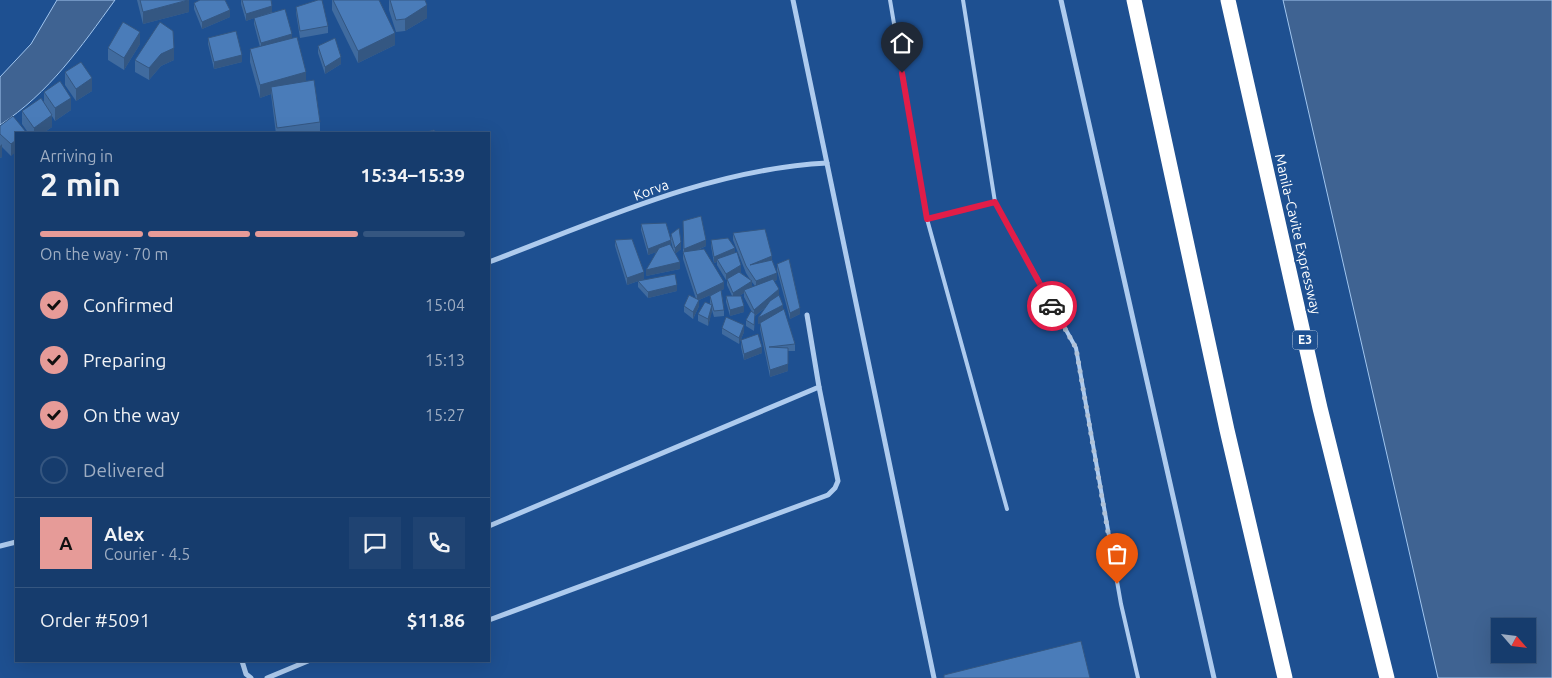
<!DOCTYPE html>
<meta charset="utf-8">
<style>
:root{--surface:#163c6d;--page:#1f4372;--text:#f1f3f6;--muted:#9eadc2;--line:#355680;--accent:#e69b98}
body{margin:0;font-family:Ubuntu,sans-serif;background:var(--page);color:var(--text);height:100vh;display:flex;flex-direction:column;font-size:19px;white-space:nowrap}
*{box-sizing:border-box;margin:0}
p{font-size:16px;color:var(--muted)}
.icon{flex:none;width:28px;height:28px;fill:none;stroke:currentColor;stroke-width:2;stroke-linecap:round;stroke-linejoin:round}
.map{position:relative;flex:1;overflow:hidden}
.side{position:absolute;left:15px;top:132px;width:475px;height:530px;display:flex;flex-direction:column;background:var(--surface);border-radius:0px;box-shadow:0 5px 20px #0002,0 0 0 1px var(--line)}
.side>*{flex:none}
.needle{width:32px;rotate:118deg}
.controls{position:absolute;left:1491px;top:618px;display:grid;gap:10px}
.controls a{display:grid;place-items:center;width:45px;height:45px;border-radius:0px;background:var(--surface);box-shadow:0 5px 20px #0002,0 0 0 1px var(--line);font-size:25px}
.pin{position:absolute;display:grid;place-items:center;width:42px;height:42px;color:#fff;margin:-51px -21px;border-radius:50% 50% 50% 0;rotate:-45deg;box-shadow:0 0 5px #0007}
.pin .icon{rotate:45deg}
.courier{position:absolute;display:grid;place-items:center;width:50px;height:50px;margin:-25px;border:4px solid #e11d48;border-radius:50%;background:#fff;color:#222;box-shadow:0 1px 6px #0007}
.overview em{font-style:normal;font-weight:700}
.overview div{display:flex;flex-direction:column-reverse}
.overview{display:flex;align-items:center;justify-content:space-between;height:85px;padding:0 25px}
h1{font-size:32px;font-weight:700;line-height:38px}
.bar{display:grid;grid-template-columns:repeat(4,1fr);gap:8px 5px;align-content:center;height:60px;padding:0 25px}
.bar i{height:6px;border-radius:4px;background:var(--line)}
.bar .current{background:var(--accent)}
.bar p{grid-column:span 4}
.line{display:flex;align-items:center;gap:12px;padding:0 25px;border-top:1px solid var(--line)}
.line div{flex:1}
.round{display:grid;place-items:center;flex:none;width:52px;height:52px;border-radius:0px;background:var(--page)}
ol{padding:0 25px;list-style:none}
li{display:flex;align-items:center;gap:15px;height:55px}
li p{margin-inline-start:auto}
li .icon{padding:5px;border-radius:50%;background:var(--accent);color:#111;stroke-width:4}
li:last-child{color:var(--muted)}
li i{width:28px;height:28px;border:2px solid var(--line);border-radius:50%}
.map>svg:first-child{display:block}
</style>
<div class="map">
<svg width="1552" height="678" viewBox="0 0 1552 678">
<rect width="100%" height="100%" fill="#1e5091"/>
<g fill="#3f6392" stroke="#a1c6ef" fill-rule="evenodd">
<path d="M57,0H115C81,47 49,93 0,125V77L31,44Z"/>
<path d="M1283,0H1552V678H1438ZM1500,626H1528V654H1500Z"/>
</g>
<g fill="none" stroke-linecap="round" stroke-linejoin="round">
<g stroke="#aecbee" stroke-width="4">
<path d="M890,0L927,219L1007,509"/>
<path d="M963,0L995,202L1076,348L1121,604L1138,678"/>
<path d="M927,219L995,202"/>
</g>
<g stroke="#aecbee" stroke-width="5">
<path d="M793,0L934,678"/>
<path d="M1061,0L1214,678"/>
<path d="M489,262C598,221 710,169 827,163"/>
<path d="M489,526L819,387L807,315"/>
<path d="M0,546L16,542"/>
<path d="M489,620L828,495L835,488L838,481L819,387"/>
<path d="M242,661L246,674L251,678"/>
<path d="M267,678L308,661"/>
</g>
<g stroke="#fff" stroke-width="15">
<path d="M1134,0L1227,430L1285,678"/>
<path d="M1228,0L1320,408L1387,678"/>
</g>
</g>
<g fill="#406b9f" fill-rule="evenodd">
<path d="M137,0H189V12L143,24Z"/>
<path d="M241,0H271L272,12L292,38L320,122V134H276L271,94L260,98L250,62V49L260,47L254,24V18L246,21L241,4Z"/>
<path d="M332,0H379L395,45L358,63L332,10Z"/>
<path d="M389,0H425L427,18L405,31L396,32L389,10Z"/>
<path d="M194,3L230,17L202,29L194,9Z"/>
<path d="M296,7L328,26V33L300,38L296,13Z"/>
<path d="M208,38L242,62L214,69L208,44Z"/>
<path d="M140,44L124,70L108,60V48Z"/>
<path d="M318,46L341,64L325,74L318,53Z"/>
<path d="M135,60H174L161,66L149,80L135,72Z"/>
<path d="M65,72L92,91L76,101L65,85Z"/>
<path d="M44,92L71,110L55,121L52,116V127L42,134H29L22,124V111L44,103Z"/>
<path d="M0,126L26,134L11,156L2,147V157L0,158Z"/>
<path d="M683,221L706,246L696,251L724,289L721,290L724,310V316L714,317L712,310L708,326L698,321V314L710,304V296L717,292L699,300V306L693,319L684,312V306L696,299L683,259Z"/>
<path d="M641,224L671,246L674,253L671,241V234L681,249L675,254L680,269L646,276L656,252L648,255L641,230Z"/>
<path d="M733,233L772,260L777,280L774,281L795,344V351H788V371L770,377L760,329V323L758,324L765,308L755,316L754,331L746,326V320L752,312L744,297V293L739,296L744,312L730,316L726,302V296H732L727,285V279L726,280L717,265V262L714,263L711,246V240L735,253L741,272H740L751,281L746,273L733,240ZM752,282L755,286L752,288Z"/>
<path d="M615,240L644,279L627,285L615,246Z"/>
<path d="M777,264L800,314L790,319L777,270Z"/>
<path d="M638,281L677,291L648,298L638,287Z"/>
<path d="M722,328L744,332L739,344L722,334Z"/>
<path d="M741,340L762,353L744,360L741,347Z"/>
</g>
<g fill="#345782">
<path d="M189,0V12L143,24V12Z"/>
<path d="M427,5V18L405,31V19Z"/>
<path d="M272,6V12L246,21V14Z"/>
<path d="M230,10V17L202,29V22Z"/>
<path d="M140,32V44L124,70V58Z"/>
<path d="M395,33V45L358,63V51Z"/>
<path d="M292,34V41L261,50V43Z"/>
<path d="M174,48V60L161,66L149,80V68L161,54Z"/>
<path d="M242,55V62L214,69V62Z"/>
<path d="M341,57V64L325,74V67Z"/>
<path d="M306,72V85L271,87V94L260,98V85Z"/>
<path d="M92,78V91L76,101V89Z"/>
<path d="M71,98V110L55,121V108Z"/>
<path d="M52,115V127L42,134H34V128Z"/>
<path d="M16,140V152L11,156V144Z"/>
<path d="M2,144V157L0,158V146Z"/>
<path d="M671,240V247L648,255V249Z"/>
<path d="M706,240V246L684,256V249Z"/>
<path d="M681,242V249L675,254V248Z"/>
<path d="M735,248V255L717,259V262L714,263V257Z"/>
<path d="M772,256V263L750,265Z"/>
<path d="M680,262V269L646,276V270Z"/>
<path d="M741,265V272L726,280V274Z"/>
<path d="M644,272V279L627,285V278Z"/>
<path d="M777,273V280L756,287V281Z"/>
<path d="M752,281V288L744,290V293L733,300V293Z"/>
<path d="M724,282V289L699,300V306L693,319V312L697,301V295Z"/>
<path d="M677,285V291L648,298V292Z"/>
<path d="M779,289V296L755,316L754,331V310Z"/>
<path d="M712,305V312L708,326V319Z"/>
<path d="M783,305V311L758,324V318Z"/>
<path d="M744,306V312L730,316V310Z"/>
<path d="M800,308V314L790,319V313Z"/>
<path d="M744,325V332L739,344V338Z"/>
<path d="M762,347V353L744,360V354Z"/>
<path d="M788,364V371L770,377V370Z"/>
</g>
<g fill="#4a7cb9" stroke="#345782">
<path d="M140,0H188L143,12Z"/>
<path d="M200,0H225L230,10L202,22L194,3Z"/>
<path d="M242,0H271L272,6L246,14Z"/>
<path d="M318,0H322L328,26L300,31L296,7Z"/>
<path d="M333,0H379L395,33L358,51Z"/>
<path d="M390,0H425L427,5L405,19L396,20Z"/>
<path d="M285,9L292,34L261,43L254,18Z"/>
<path d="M123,22L140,32L124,58L108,48Z"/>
<path d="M160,22L173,31L174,48L161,54L149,68L135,60Z"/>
<path d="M236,31L242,55L214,62L208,38Z"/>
<path d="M297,37L306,72L260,85L250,49Z"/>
<path d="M335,38L341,57L325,67L318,46Z"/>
<path d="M81,62L92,78L76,89L65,72Z"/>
<path d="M314,80L320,122L277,128L271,87Z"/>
<path d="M60,81L71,98L55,108L44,92Z"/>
<path d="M41,98L52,115L34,128L22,111Z"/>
<path d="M13,116L26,132L23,134H16V140L11,144L0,134V126Z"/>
<path d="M434,130L436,134H420Z"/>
<path d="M701,216L706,240L684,249L683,221Z"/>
<path d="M666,223L671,240L648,249L641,224Z"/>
<path d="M679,228L681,242L675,248L671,234Z"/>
<path d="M765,229L772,256L750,265L772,260L777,273L756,281L746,266L733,233Z"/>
<path d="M728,238L735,248L714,257L711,240Z"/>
<path d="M632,239L644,272L627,278L615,240Z"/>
<path d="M670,244L680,262L646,270L659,248Z"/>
<path d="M704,249L724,282L697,295L683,252Z"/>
<path d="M737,252L741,265L726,274L717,259Z"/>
<path d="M789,259L800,308L790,313L777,264Z"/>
<path d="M739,272L752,281L733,293L727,279Z"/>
<path d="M675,274L677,285L648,292L638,281Z"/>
<path d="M773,279L779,289L754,310L744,290Z"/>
<path d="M721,290L724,310L714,311L710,296Z"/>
<path d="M689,295L699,300L693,312L684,306Z"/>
<path d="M779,295L783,305L758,318L770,301Z"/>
<path d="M726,296H741L744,306L730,310Z"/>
<path d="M705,302L712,305L708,319L698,314Z"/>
<path d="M784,309L795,344L769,347L788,348V364L770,370L760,323Z"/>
<path d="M751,311L755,314L754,325L746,320Z"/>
<path d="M726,317L744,325L739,338L722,328Z"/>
<path d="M758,334L762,347L744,354L741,340Z"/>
<path d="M1081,641L1090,678H944V675Z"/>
</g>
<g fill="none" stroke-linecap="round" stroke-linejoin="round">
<path stroke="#b0c2d8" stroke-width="5" stroke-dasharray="0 9" d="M1052,306L1076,348L1117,584"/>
<path stroke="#e11d48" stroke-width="6" d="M902,73L927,219L995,202L1052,306"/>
</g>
<g text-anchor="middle" stroke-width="4" stroke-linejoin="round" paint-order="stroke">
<rect fill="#1e5091" stroke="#bccade" stroke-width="1" x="1292.5" y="330.5" width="25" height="19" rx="4"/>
<g font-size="12" font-weight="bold" fill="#fff">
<text x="1305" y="344">E3</text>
</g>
<g font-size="14" fill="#fff" stroke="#1e5091">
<text transform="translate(651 190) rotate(-20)" y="5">Korva</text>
<text transform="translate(1298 234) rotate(77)" y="5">Manila–Cavite Expressway</text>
</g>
</g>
</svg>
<div class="controls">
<a><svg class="needle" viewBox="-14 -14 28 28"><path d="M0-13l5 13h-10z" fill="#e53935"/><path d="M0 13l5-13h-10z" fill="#9eadc2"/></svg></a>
</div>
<div class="pin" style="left:1117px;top:584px;background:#ea580c"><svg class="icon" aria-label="bag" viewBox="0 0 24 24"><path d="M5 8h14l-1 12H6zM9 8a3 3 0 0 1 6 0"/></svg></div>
<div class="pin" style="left:902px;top:73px;background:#1f2937"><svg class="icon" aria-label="home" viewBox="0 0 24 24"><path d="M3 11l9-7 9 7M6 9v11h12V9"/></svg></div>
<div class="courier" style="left:1052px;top:306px"><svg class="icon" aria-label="car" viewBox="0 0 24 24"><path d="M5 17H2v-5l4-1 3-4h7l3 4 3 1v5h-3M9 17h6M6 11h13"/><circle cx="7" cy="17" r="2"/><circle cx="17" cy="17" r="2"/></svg></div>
<section class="side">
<div class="overview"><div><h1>2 min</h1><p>Arriving in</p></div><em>15:34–15:39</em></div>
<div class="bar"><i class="current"></i><i class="current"></i><i class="current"></i><i></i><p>On the way · 70 m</p></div>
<ol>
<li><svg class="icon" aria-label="check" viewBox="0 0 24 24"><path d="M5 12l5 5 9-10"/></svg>Confirmed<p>15:04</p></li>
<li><svg class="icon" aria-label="check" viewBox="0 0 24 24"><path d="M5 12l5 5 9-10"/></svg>Preparing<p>15:13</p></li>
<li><svg class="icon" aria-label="check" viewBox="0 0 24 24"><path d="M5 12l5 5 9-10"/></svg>On the way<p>15:27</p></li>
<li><i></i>Delivered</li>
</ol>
<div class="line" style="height:90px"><b class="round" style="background:var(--accent);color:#111">A</b><div><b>Alex</b><p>Courier · 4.5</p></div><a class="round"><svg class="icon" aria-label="chat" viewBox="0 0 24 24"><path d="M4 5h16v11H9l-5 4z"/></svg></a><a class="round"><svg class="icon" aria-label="phone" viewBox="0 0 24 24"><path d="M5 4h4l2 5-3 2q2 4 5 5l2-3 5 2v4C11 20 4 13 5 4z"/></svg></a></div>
<div class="line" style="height:65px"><div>Order #5091</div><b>$11.86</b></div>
</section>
</div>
